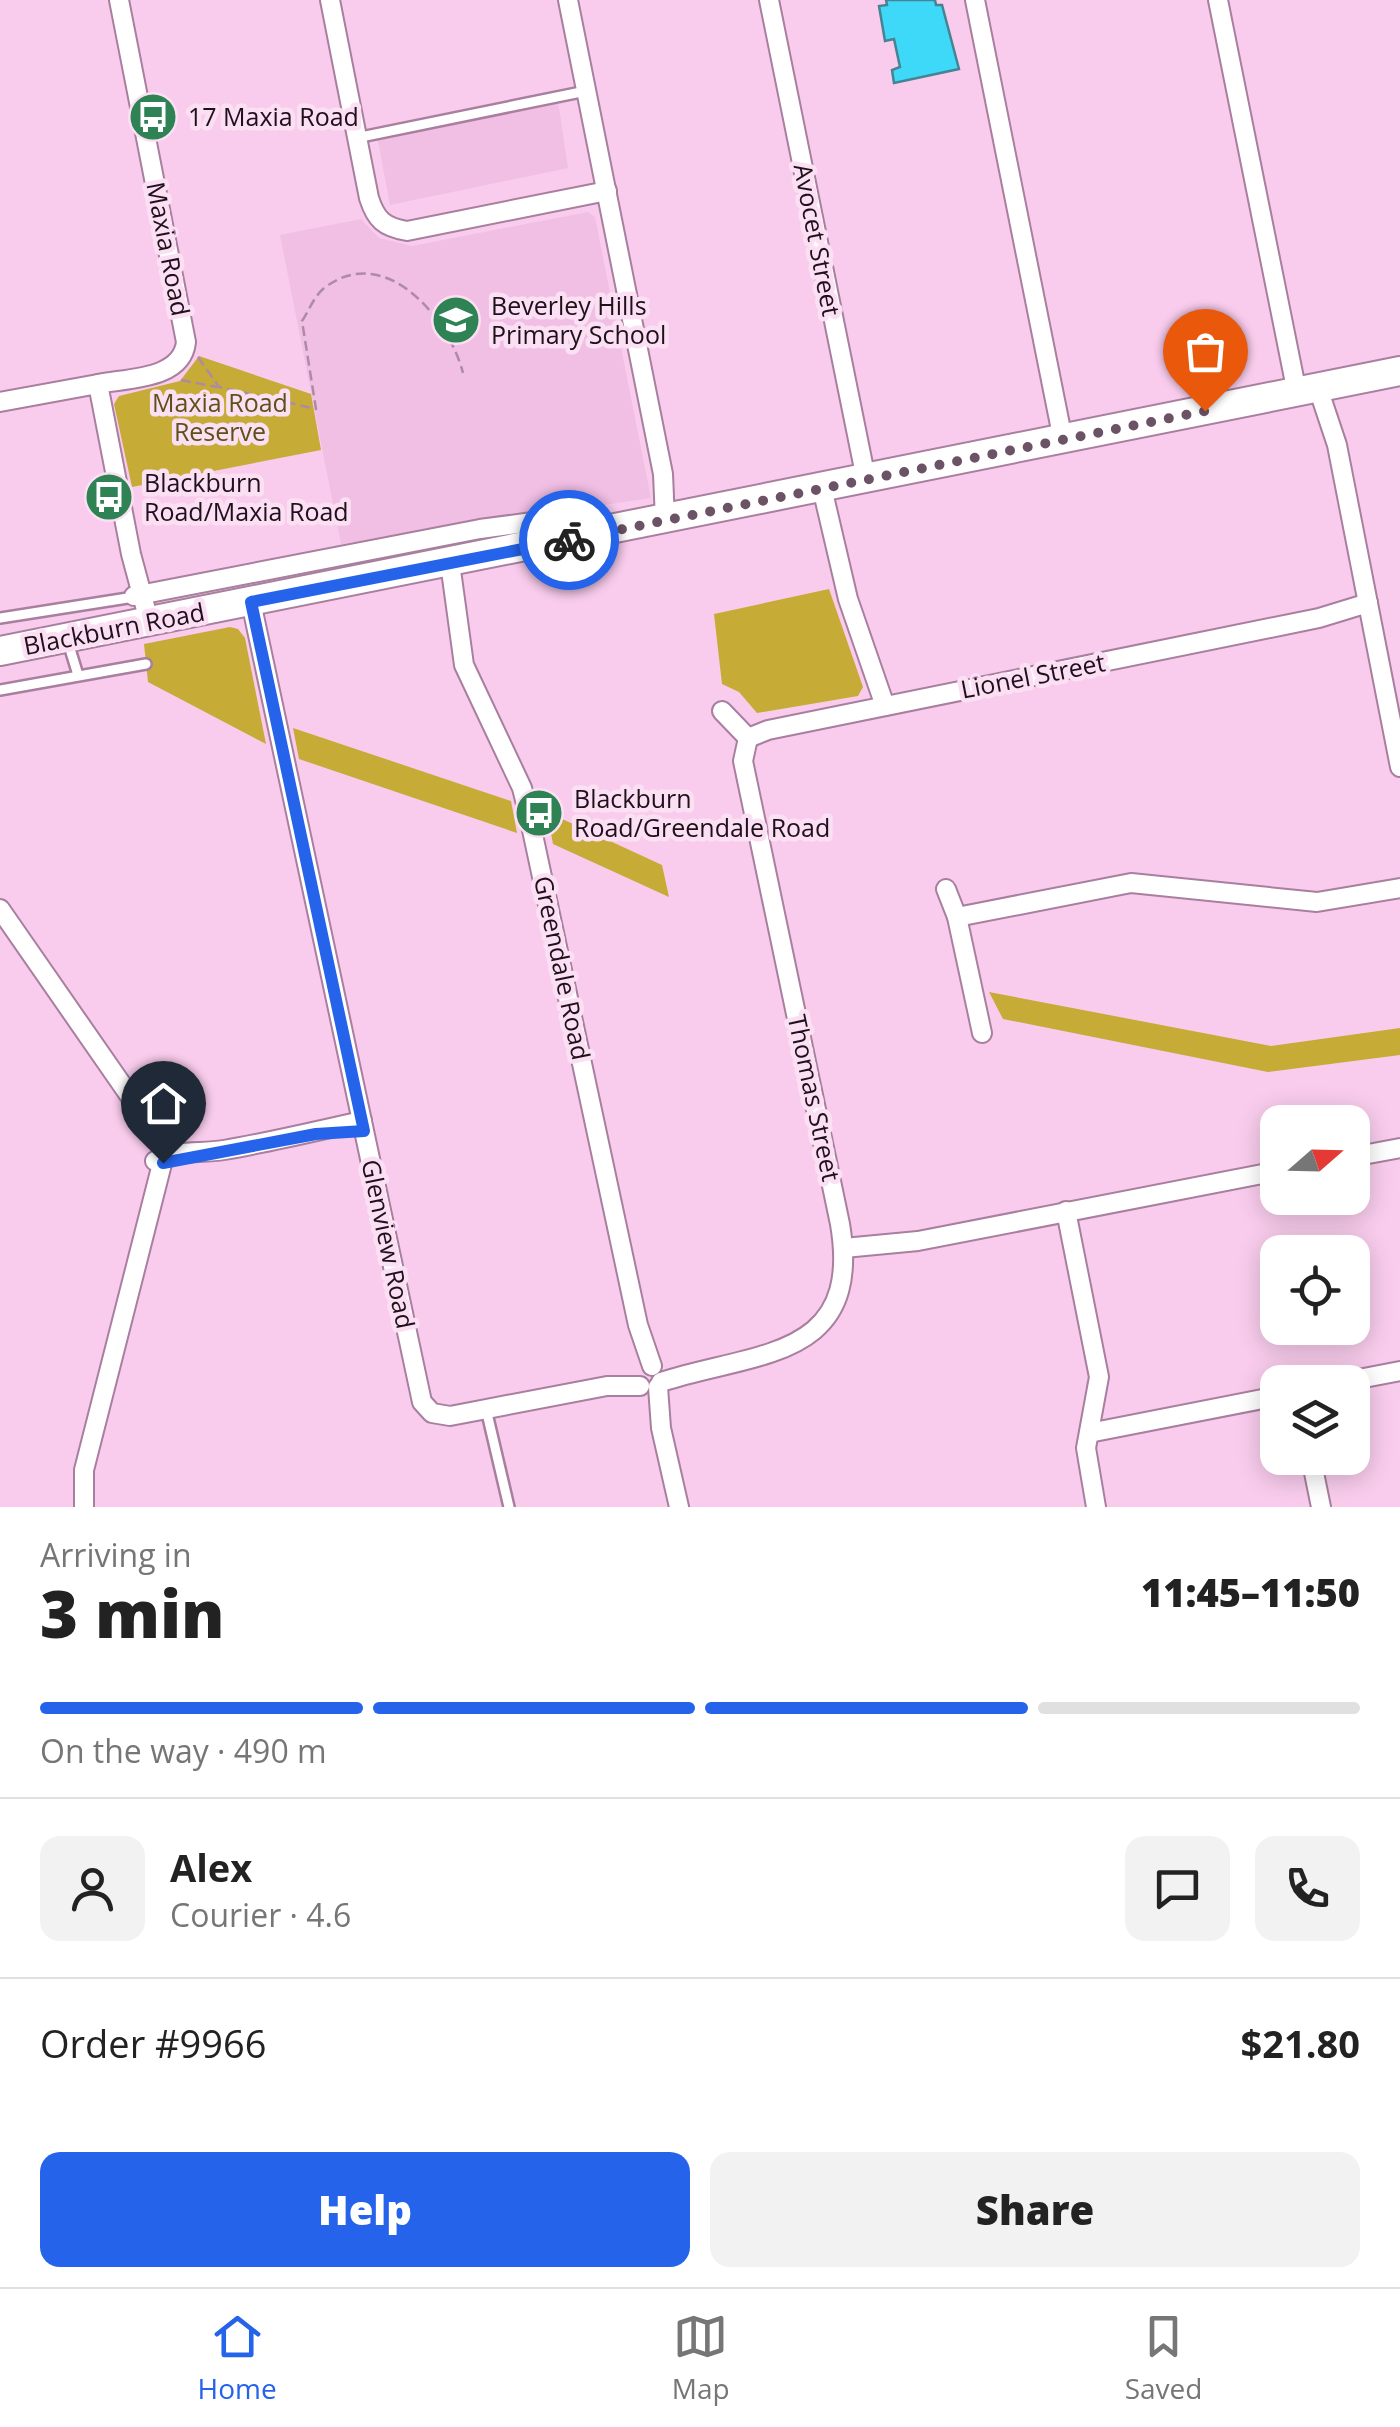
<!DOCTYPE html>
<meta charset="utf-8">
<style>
:root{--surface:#fff;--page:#f2f2f2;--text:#222;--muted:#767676;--line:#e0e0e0;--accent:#2563eb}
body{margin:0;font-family:"Open Sans",sans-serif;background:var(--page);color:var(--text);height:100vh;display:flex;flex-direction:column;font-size:38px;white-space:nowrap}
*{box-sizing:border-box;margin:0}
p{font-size:32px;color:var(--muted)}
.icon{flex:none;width:55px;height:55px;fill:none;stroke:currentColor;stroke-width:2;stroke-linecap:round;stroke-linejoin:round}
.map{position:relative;height:1507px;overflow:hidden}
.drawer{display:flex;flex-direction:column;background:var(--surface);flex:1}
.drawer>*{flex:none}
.needle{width:65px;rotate:70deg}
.buttons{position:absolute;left:1260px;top:1105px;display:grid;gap:20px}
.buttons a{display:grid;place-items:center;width:110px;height:110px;border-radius:20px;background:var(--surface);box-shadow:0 5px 25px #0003;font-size:50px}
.pin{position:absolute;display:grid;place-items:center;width:85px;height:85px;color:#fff;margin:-102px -42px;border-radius:50% 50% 50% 0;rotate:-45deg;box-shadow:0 0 10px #0007}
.pin .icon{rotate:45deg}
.courier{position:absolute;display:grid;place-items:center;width:100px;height:100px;margin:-50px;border:8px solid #2563eb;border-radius:50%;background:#fff;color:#222;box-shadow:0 2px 12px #0007}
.headline em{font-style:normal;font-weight:800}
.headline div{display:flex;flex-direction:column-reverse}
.headline{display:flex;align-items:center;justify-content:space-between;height:170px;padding:0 40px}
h1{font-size:65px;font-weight:800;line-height:75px}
.bar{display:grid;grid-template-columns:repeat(4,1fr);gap:15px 10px;align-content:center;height:120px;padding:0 40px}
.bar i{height:12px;border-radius:8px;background:var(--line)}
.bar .active{background:var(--accent)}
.bar p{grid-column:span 4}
.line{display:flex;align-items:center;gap:25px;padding:0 40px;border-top:2px solid var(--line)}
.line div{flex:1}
.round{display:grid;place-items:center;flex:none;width:105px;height:105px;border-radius:20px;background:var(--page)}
.button{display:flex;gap:20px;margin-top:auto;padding:20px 40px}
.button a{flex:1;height:115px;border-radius:20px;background:var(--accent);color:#fff;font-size:40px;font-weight:800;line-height:115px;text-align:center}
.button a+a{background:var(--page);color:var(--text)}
.tab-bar{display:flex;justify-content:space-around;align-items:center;height:140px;border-top:2px solid var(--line);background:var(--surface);font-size:28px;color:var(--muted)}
.tab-bar a{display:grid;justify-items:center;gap:5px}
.tab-bar .active{color:var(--accent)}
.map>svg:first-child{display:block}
</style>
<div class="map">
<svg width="1400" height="1507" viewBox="0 0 1400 1507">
<rect width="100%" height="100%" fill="#f9cced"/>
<g fill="#f1bee4">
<path d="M557,94L568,168L390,205L376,130Z"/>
<path d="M588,212L595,217L651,498L341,544L280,235L361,219L379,238L412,246Z"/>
</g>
<g fill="#c6ab36">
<path d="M199,356L311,394L321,450L132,487L114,404L119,396L180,381Z"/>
<path d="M829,589L863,687L858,696L757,713L739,692L722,684L714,614Z"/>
<path d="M230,627L238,629L245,638L266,744L148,682L144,644Z"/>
<path d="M293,728L511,801L517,833L299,759Z"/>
<path d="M547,812L662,865L669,897L553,844Z"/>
<path d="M989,992L1271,1046L1400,1028V1055L1268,1072L1003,1019Z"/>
</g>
<path fill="#3ed8f9" stroke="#478392" stroke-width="2.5" d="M886,0H935L936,5H942L959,69L894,83L892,70L900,67L894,39L885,41L879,6L887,5Z"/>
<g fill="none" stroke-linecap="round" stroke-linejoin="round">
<g stroke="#a87f9e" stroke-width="14">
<g id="lane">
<path d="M356,138L586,91"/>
<path d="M0,618L134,597"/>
<path d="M67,639L78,675"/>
<path d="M0,690L146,664"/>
<path d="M486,1409L509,1507"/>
</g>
</g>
<g stroke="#a87f9e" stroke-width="22">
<g id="street">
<path d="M119,0L186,342C182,380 127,378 98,384L131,554L149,621"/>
<path d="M330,0L369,198C376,220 384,227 407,231L607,191"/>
<path d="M568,0L663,474L665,520"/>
<path d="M769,0L866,479"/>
<path d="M975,0L1063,440"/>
<path d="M1218,0L1297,393"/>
<path d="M1318,388L1337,445L1400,767"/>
<path d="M0,402L98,384"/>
<path d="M822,488L848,599L885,706"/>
<path d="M450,563L464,665L522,788L529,816L638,1325L652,1366"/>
<path d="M134,596L480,529L547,520L581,537"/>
<path d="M251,602L422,1402L432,1413L450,1416L607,1386H640"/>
<path d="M722,711L748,738"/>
<path d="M748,738L768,730L1319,618L1368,603"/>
<path d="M946,889L957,917L982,1033"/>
<path d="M0,909L143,1115"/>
<path d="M957,917L1131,883L1317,902L1400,888"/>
<path d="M1352,1157L1400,1148"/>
<path d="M155,1161C178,1149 200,1154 224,1150C271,1142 316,1131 362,1121"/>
<path d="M1066,1211L1099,1377L1086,1448L1096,1507"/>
<path d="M844,1248L918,1241L1278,1171"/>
<path d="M661,1382C756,1351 863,1361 840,1224L743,761L748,738"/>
<path d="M1343,1382L1400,1371"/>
<path d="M658,1387L661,1428L679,1507"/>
<path d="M1089,1433L1278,1396"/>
<path d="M1311,1458L1321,1507"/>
<path d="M84,1507V1470L165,1152L161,1133L139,1107"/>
</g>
</g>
<g stroke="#a87f9e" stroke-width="32">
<path id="primary" d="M0,651L1400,371"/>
</g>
<g stroke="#ae8ba5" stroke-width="2.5" stroke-dasharray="10 5" stroke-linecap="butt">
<path d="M436,321L453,310"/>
<path d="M198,357L219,387L316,409L302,321C309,311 313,298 323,289C384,240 449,318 463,373"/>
<path d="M181,380L217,387"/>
</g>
<use href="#lane" stroke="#fff" stroke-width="9"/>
<use href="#street" stroke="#fff" stroke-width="18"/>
<use href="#primary" stroke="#fff" stroke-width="28"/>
</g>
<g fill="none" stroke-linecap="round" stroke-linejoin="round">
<path stroke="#6c5265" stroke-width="10" stroke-dasharray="0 18" d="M569,540L1205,411"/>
<path stroke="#2563eb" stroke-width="12" d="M163,1163L316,1134L364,1131L251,602L569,540"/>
</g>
<defs>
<g id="bus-disc" transform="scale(2.5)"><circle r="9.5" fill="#2e8254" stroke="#fbe0f4"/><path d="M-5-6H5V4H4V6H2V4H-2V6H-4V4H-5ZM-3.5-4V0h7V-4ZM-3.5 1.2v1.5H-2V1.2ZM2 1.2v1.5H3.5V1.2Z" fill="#fff"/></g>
<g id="school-disc" transform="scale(2.5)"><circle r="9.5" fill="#2e8254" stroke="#fbe0f4"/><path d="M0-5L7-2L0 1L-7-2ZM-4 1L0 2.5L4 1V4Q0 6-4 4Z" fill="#fff"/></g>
</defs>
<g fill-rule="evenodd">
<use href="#bus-disc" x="153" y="117"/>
<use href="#school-disc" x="456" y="320"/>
<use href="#bus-disc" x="109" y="497"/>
<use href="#bus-disc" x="539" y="813"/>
</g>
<g text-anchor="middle" stroke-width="9" stroke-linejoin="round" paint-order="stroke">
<g font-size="25" fill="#20101c" stroke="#fbe0f4" text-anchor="start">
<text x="188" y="126">17 Maxia Road</text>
<text x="491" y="315">Beverley Hills<tspan x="491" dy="29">Primary School</tspan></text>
<text x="144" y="492">Blackburn<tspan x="144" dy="29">Road/Maxia Road</tspan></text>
<text x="574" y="808">Blackburn<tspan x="574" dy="29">Road/Greendale Road</tspan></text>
</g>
<g font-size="25" fill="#20101c" stroke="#fbe0f4">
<text transform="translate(817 240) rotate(79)" y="9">Avocet Street</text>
<text transform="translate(168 249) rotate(79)" y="9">Maxia Road</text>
<text transform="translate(114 629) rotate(-11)" y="9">Blackburn Road</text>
<text transform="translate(1033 676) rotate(-11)" y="9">Lionel Street</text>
<text transform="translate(562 968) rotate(78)" y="9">Greendale Road</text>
<text transform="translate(814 1098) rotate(78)" y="9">Thomas Street</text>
<text transform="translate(388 1244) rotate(78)" y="9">Glenview Road</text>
</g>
<g font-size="25" fill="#5e5117" stroke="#fbe0f4">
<text x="220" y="412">Maxia Road<tspan x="220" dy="29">Reserve</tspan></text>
</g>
</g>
</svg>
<div class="buttons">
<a><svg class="needle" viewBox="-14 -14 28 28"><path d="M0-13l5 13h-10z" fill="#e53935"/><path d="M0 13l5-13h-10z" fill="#767676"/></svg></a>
<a><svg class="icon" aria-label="locate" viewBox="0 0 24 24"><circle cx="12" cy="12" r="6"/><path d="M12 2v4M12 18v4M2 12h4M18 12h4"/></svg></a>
<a><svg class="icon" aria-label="layers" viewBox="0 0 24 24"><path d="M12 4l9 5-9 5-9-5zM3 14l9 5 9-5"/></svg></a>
</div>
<div class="pin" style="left:1205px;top:411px;background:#ea580c"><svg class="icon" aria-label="bag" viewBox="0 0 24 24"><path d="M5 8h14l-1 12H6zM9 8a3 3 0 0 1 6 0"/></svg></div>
<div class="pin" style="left:163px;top:1163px;background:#1f2937"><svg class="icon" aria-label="home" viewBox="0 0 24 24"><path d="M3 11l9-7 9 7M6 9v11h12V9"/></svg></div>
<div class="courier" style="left:569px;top:540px"><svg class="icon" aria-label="bike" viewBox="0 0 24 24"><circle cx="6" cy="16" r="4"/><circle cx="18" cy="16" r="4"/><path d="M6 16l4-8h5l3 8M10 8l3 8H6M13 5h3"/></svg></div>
</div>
<section class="drawer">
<div class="headline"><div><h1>3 min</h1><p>Arriving in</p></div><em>11:45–11:50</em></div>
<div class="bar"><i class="active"></i><i class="active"></i><i class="active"></i><i></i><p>On the way · 490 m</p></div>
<div class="line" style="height:180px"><a class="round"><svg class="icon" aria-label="person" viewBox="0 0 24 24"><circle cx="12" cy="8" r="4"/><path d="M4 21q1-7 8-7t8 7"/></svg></a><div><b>Alex</b><p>Courier · 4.6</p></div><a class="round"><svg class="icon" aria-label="chat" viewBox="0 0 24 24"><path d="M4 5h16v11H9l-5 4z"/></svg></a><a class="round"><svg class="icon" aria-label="phone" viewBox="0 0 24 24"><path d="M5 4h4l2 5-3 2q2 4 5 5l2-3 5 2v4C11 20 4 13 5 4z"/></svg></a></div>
<div class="line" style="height:130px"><div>Order #9966</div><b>$21.80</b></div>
<div class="button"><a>Help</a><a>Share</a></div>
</section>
<nav class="tab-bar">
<a class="active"><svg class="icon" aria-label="home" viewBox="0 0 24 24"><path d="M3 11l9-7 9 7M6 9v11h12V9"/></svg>Home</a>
<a><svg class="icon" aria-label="map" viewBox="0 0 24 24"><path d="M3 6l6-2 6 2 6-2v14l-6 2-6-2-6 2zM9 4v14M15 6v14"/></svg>Map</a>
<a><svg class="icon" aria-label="saved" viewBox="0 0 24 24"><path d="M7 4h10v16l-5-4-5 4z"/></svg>Saved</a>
</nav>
